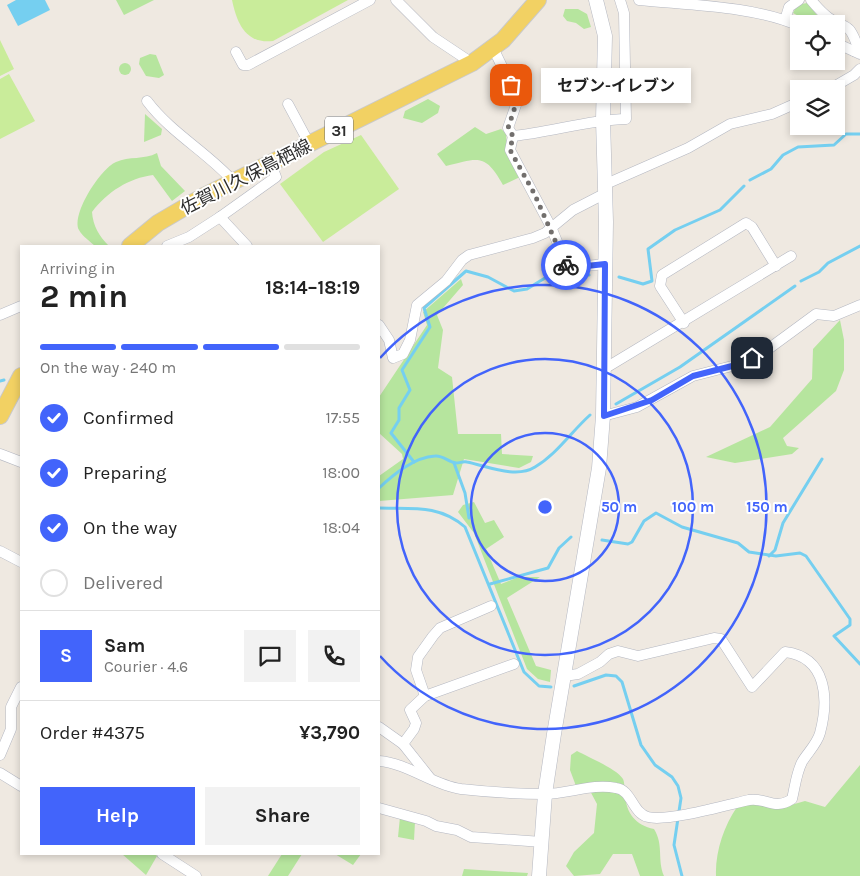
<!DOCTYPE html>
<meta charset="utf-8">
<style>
:root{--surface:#fff;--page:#f2f2f2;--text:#222;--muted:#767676;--line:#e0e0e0;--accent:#4264fb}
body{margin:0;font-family:Karla,"Noto Sans JP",sans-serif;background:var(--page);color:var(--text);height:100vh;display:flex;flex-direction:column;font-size:19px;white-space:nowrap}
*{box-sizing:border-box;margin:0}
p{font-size:16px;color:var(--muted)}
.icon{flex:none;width:28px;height:28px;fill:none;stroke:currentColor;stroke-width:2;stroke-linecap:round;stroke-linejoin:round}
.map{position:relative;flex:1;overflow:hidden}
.sheet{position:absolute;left:20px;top:245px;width:360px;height:610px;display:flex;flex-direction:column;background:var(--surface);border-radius:0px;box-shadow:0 2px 8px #0003}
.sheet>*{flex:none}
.fabs{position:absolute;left:790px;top:15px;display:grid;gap:10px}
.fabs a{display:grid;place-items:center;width:55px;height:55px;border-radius:0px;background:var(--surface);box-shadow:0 2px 8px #0003;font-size:25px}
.pin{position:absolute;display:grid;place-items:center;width:42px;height:42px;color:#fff;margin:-21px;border-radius:10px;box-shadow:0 2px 8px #0006}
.courier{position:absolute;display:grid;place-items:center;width:50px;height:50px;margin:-25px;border:4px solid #4264fb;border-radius:50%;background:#fff;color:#222;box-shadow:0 1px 6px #0007}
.bubble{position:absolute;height:35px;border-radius:0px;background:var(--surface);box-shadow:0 2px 8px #0003;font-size:16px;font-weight:700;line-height:35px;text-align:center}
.summary em{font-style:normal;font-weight:700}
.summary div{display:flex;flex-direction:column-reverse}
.summary{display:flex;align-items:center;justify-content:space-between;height:85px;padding:0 20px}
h1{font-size:32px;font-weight:700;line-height:38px}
.bar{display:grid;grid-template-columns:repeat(4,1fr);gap:8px 5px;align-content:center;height:60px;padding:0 20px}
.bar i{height:6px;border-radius:4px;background:var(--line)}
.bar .selected{background:var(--accent)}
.bar p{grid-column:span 4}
.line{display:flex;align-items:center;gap:12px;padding:0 20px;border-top:1px solid var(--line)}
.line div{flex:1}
.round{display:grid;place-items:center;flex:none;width:52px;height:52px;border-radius:0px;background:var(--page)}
ol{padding:0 20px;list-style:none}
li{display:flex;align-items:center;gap:15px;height:55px}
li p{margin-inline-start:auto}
li .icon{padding:5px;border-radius:50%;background:var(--accent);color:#fff;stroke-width:4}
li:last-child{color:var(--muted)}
li i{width:28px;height:28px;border:2px solid var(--line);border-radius:50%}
.primary-button{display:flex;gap:10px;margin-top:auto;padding:10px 20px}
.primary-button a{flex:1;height:58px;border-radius:0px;background:var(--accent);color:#fff;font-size:20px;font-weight:700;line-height:58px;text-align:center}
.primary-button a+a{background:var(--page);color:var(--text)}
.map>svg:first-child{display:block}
</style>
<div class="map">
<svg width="860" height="876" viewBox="0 0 860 876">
<rect width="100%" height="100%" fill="#efe9e1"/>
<g fill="#b6e59e">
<path d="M116,0H154L124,15Z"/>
<path d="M807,3L822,21L820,24H813L793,13L797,5Z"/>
<path d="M565,9H578L587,14L591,27L584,29L576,23L567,21L563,16Z"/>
<path d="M150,54L156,55L164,75L159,78L146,76L139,64L140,58Z"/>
<circle cx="125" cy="69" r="6"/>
<path d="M428,99L440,106L438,113L422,123L403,118L405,111Z"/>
<path d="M145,114L162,129L161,135L144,142Z"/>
<path d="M475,127L486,134L501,129L506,133L507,150L520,177L503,185C485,153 479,158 446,166L437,154Z"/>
<path d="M157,153L161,166L185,191L172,201L153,175C129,178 107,192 92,212C93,226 99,236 109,246H95C91,242 82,236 79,230C71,214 101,168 116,162C129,156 144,160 157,153Z"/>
<path d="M461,279L463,285L437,315L443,330L438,368L452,377L458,434H501L502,454L533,456L531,462L519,468L464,459L453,495L379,501V476L403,459L402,454L379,433V397L427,325L423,312Z"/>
<path d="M840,320L844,340V370L836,391L783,438L787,446L799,448L792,454L735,463L706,457L770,427L812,379L813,349Z"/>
<path d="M474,502L485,523L494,520L504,537L486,549L501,584L519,577H540L507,598L536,666L551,670L550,682L538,679L527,669L474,533L458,512L463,505Z"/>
<path d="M577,751C588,757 617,769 623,779C625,783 624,790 625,794C626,814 636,825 654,829C664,845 657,860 664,876H640L632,854H613L600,874L574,876L566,866L574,852L594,833L597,804L589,789L576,786L570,770L571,755Z"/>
<path d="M860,765V876H716C715,852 724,826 737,807L755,803L791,805L805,801L825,807Z"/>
<path d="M400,817L415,822L414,840L398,837Z"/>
<path d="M122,854H154L157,856L146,875Z"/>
<path d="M282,854H302L288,876H268Z"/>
<path d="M335,854H361L353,865Z"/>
<path d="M464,869L528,873L527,876H462Z"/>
</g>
<g fill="#c9ec9a">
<path d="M232,0H348L273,41C245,44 237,23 232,0Z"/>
<path d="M0,40L14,69L0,76Z"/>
<path d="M9,74L35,121L0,139V79Z"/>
<path d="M361,135L399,189L323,242L280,184L324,152Z"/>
</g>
<path fill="#75cff0" d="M16,0H45L50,10L18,26L7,5Z"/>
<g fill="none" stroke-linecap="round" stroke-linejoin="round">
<g stroke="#75cff0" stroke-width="3">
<path d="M750,180L771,169L783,155L798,147L834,145L846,134H860"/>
<path d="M619,277L643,284L652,281L648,249L675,230L720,210L744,186"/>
<path d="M801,281L819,272L828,263L860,246"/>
<path d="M0,381L4,380"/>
<path d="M616,404L680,367L795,286"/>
<path d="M414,462L391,433L399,420V408L410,390L402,370L430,327L424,308L466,271L488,277L514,291L527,289L545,278L566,273L589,275"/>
<path d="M454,463L465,493L469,518"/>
<path d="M379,488C393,475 414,457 435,456C443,455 448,462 456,463C460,463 463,461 467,462C487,466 516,479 535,467C557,454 571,432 590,415"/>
<path d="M379,508C411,509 439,504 465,527L524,672L539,686L551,687"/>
<path d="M602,540L628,544L632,542L644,521L656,513L682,527L738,543L749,552L776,556L800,553L806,556L850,619V625L834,636L860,664"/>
<path d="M769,556L775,550L783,523L822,459"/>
<path d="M490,584L548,568L559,548L571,537"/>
<path d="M574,686L606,675L616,676L622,682L641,745L655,765L672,777L678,786L681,798L674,845L682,876"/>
</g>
<g stroke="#b4b7c1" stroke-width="11">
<g id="street">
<path d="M396,0L433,37L472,63"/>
<path d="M639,0C687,5 755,6 799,26"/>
<path d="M811,0C816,6 822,13 829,18C845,30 848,20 857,45L854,51"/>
<path d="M785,20L789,7L799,0"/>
<path d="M836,43L860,54"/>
<path d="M493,48L518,99L508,128L513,136C551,132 588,120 626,119L624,13L620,0"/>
<path d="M236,52L243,65H248L370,0"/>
<path d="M830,89L854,75L860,69"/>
<path d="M147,101C171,133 207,152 234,182"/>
<path d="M288,104L310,145"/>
<path d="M513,136L510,150L551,227L568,268L605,264"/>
<path d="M606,184L688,148L730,124L772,114L799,102"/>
<path d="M220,217L276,177L271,164"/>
<path d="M167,246L189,237L220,217L247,246"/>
<path d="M0,315L21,306"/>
<path d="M684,323L660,286L662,275L746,223L752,227L776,266"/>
<path d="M379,325L389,340L393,358L403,354L410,340L417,305L446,281L462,260L469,255L533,238L545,233L573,210L606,193"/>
<path d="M604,369L791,256"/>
<path d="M603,416L637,407L693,376L736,365L767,350L816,314L834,316L860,305"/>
<path d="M0,454L21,462"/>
<path d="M0,551L21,562"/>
<path d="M425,696L416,670L418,657L433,636L440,628L491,606"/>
<path d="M379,727L403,744L430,778"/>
<path d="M403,744L414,729L416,723L410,710L425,696L514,664"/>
<path d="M0,755L11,729V707L21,687"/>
<path d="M379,761C407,763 433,785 461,789C488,792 517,794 545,794C568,794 593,783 616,788C632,790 632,813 648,817C667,822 727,805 749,800C766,797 774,811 792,799C795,787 796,774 802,762C808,752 817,744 820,733C829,699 827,657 785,652L752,687L721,639L714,638L638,656L618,651L609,654L600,662L578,674L564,676"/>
<path d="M0,773L21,786"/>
<path d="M379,808L426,821L436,826L457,830L471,837L542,842"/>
<path d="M162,854L196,876"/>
</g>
</g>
<g stroke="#b4b7c1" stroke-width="15">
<path id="secondary" d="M539,876L545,794L554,734L599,468L603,416L606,222L603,120L605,36L596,0"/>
</g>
<g stroke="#c9c9c9" stroke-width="18">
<g id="primary">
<path d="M130,246L158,223L204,196L472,63L503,40L538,0"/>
<path d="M0,416L21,376"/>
</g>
</g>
<use href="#street" stroke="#fff" stroke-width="10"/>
<use href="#secondary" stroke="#fff" stroke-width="14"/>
<use href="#primary" stroke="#f2d163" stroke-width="16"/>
</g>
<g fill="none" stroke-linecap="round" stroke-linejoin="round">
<path stroke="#726f6d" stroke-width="5" stroke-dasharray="0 9" d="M511,85L518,98L508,128L513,136L510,150L534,193L566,265"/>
<path stroke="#4264fb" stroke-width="6" d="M566,265L568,268L605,264L604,416L652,400L693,376L736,365L752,358"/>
</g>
<g fill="none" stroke="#4264fb" stroke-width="2.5">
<circle cx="545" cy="507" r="74"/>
<circle cx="545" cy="507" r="148"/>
<path d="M380 358A222 222 0 1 1 380 656"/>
</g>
<g text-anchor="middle" stroke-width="4" stroke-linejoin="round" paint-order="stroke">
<rect fill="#fff" stroke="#6d6d6d" stroke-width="1" x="325" y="116.5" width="28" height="27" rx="4"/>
<g font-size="16" font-weight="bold" fill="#2e2e2e">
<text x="339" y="136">31</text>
</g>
<g font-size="18" fill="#2e2e2e" stroke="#fff">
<text transform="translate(246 177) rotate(-27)" y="6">佐賀川久保鳥栖線</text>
</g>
</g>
<circle cx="545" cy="507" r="8" fill="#4264fb" stroke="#fff" stroke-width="2.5"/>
<g font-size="15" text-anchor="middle" font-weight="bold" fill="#4264fb" stroke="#fff" stroke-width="4" stroke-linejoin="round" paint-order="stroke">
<text x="619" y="512">50 m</text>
<text x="693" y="512">100 m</text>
<text x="767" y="512">150 m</text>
</g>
</svg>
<div class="fabs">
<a><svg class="icon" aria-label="locate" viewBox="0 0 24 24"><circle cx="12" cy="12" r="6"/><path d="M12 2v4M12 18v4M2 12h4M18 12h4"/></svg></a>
<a><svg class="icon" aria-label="layers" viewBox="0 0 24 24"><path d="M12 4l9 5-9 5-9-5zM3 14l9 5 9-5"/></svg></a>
</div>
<div class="pin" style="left:511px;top:85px;background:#ea580c"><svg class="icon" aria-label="bag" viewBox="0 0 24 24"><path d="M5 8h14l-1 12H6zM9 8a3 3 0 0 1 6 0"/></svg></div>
<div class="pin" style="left:752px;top:358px;background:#1f2937"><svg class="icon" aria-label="home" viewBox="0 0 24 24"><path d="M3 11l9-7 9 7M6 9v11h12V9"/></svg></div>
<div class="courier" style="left:566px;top:265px"><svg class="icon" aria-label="bike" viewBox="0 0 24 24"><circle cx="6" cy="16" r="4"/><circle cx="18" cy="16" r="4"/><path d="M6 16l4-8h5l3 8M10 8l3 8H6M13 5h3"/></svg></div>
<div class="bubble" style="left:541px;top:68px;width:150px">セブン-イレブン</div>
<section class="sheet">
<div class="summary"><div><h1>2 min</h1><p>Arriving in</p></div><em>18:14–18:19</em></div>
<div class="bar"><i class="selected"></i><i class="selected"></i><i class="selected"></i><i></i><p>On the way · 240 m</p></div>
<ol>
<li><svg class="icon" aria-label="check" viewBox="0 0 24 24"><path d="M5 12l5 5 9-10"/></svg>Confirmed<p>17:55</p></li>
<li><svg class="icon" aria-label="check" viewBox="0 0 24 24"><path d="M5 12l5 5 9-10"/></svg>Preparing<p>18:00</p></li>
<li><svg class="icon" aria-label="check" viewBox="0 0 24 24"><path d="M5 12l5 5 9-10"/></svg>On the way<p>18:04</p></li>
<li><i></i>Delivered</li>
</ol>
<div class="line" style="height:90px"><b class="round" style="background:var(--accent);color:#fff">S</b><div><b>Sam</b><p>Courier · 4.6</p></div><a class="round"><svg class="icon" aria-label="chat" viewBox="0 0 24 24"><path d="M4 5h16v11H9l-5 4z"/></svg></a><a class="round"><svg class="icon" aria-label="phone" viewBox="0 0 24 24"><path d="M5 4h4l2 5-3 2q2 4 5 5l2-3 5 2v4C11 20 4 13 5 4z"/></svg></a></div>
<div class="line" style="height:65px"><div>Order #4375</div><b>¥3,790</b></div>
<div class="primary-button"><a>Help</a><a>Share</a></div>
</section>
</div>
